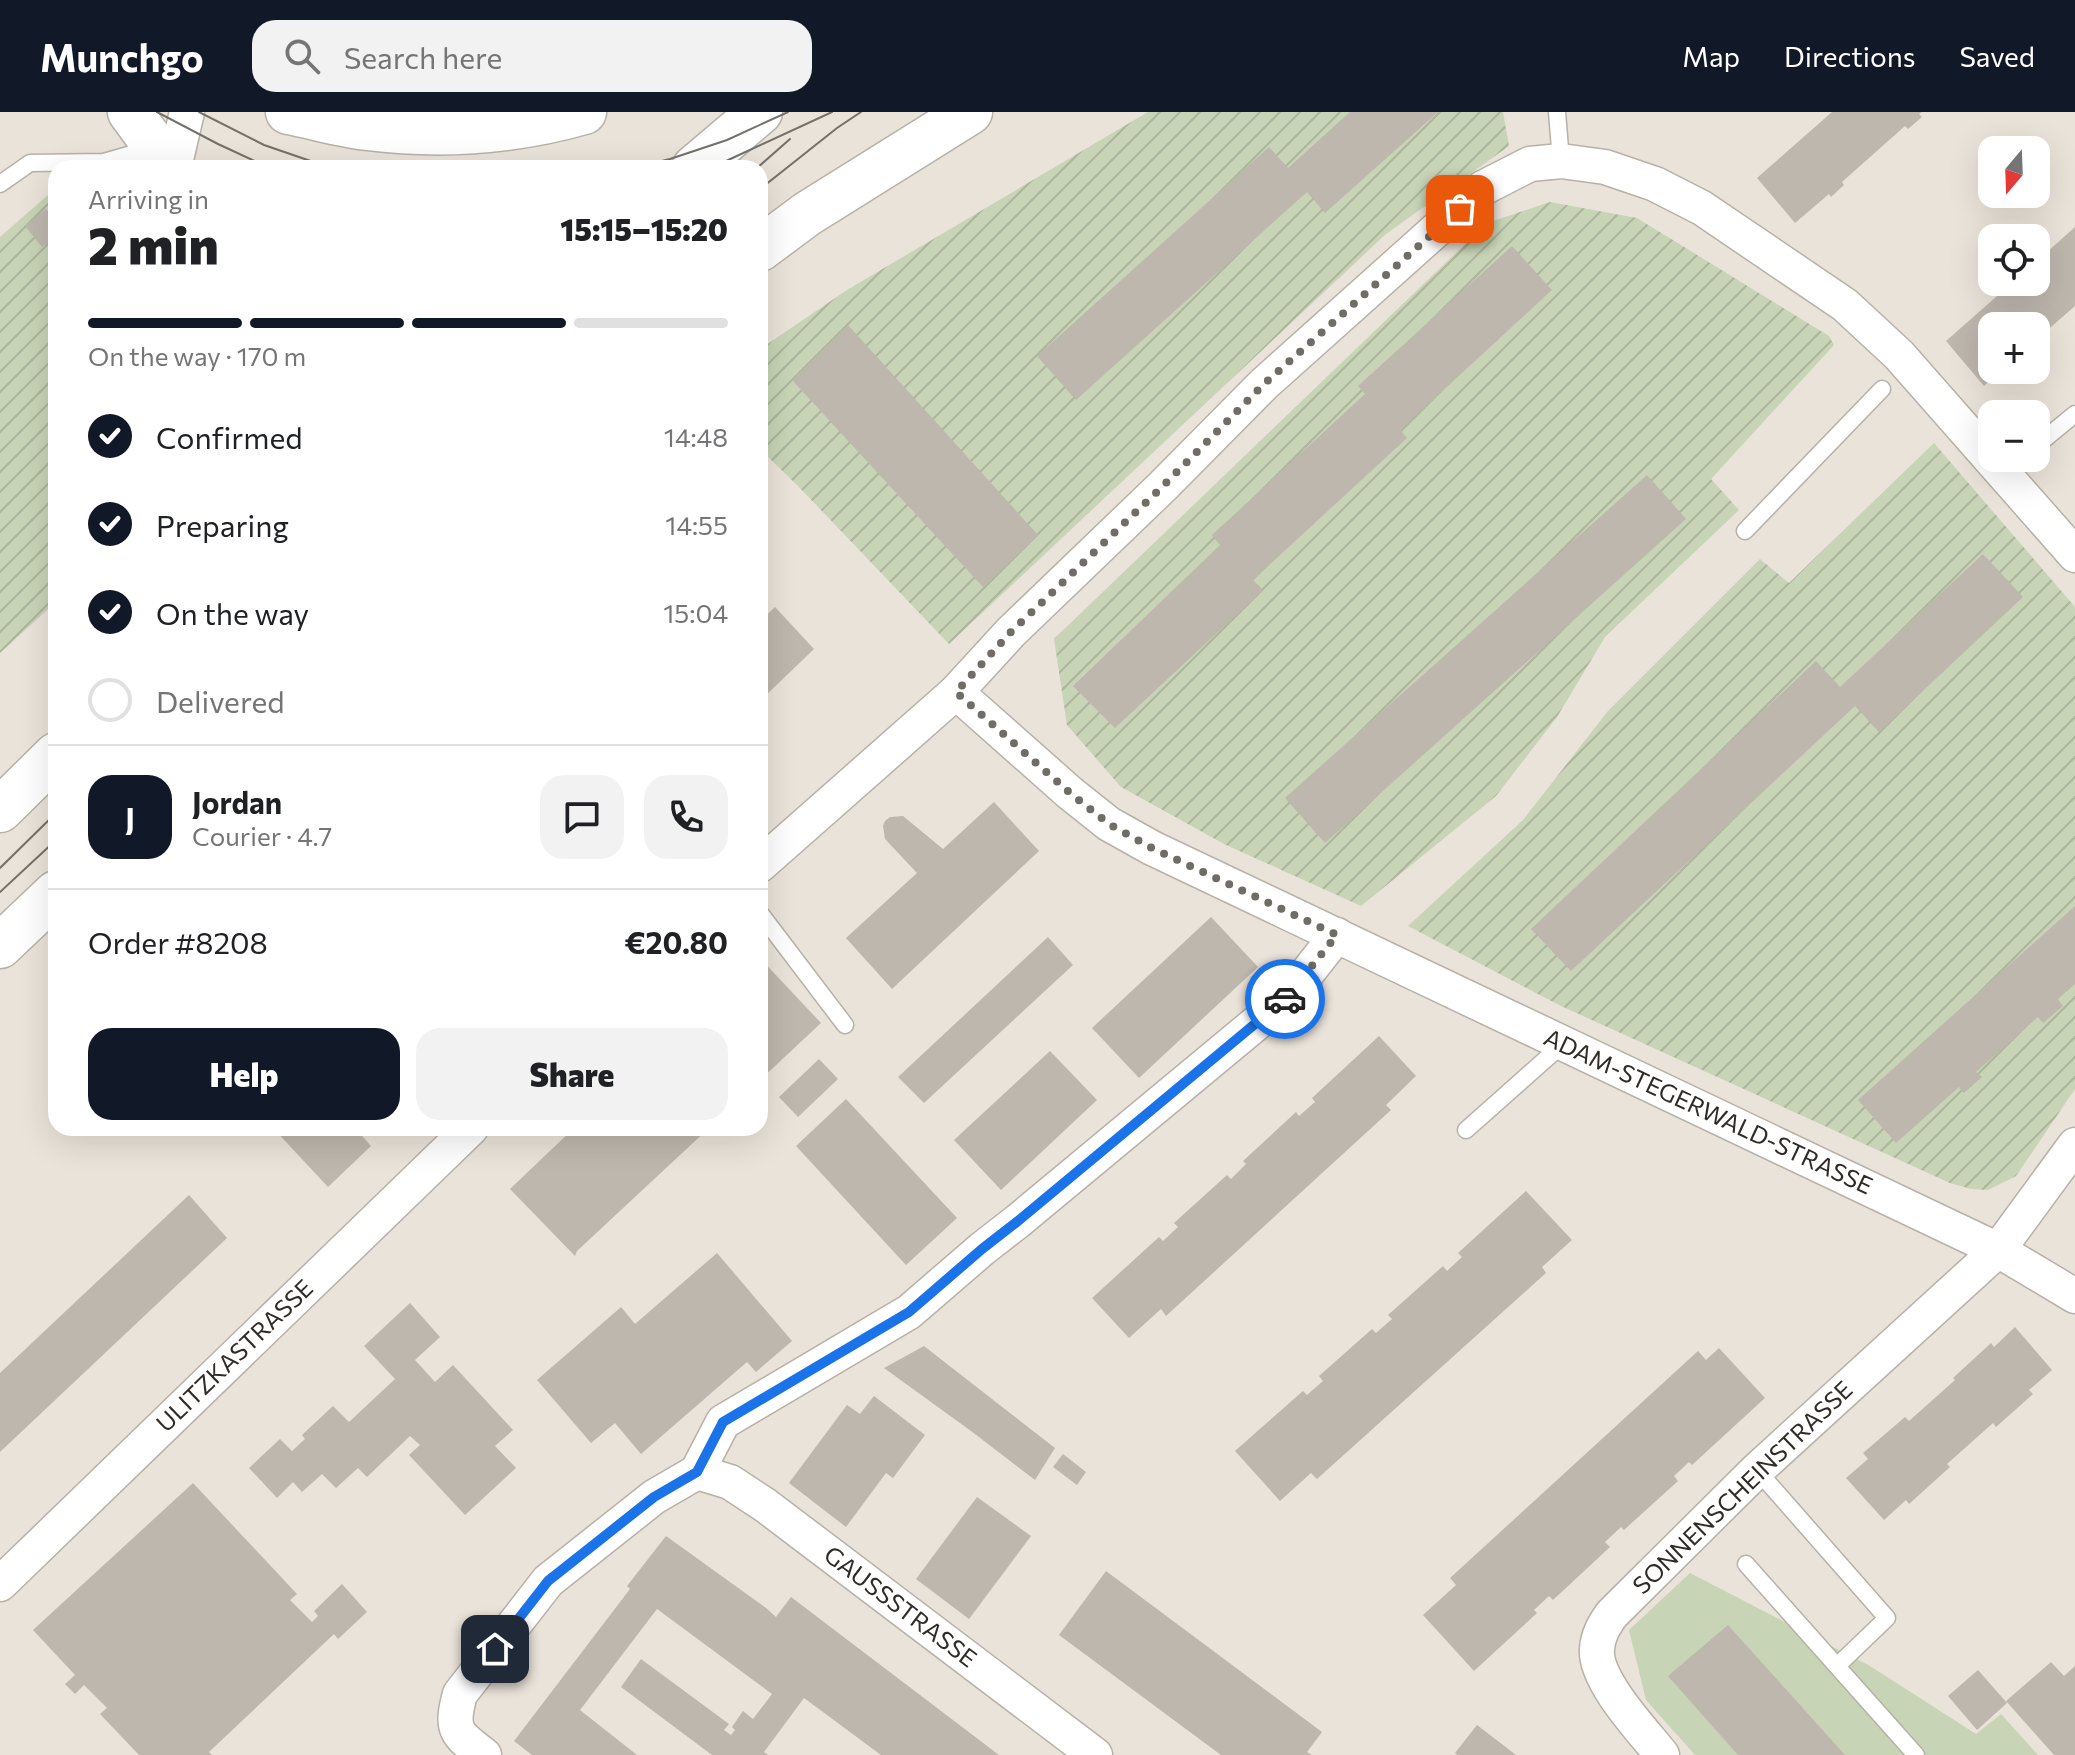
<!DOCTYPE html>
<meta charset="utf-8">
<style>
:root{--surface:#fff;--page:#f2f2f2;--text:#202124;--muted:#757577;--line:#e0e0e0;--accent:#111827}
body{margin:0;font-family:Commissioner,sans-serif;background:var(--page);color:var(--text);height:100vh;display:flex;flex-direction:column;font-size:30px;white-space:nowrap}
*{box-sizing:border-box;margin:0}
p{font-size:26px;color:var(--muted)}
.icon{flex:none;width:44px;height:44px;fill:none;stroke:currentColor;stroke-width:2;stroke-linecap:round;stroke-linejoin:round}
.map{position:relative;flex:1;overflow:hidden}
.panel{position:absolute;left:48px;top:48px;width:720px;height:976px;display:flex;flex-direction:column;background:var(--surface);border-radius:24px;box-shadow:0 8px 32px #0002}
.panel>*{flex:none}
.needle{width:52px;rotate:199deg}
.tools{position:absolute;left:1978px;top:24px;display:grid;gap:16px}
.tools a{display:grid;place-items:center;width:72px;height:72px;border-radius:16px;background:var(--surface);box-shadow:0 8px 32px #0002;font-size:40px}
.pin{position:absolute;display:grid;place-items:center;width:68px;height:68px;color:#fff;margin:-34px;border-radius:16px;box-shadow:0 4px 12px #0006}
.courier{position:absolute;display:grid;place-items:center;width:80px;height:80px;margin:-40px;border:6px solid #1a73e8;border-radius:50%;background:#fff;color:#222;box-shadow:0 2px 10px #0007}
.overview em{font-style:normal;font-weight:800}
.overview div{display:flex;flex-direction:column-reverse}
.overview{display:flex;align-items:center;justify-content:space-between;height:136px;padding:0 40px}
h1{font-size:52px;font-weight:800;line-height:60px}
.bar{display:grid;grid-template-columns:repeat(4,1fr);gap:12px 8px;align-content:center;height:96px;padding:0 40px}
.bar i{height:10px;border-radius:6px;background:var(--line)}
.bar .selected{background:var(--accent)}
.bar p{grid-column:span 4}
.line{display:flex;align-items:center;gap:20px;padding:0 40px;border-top:2px solid var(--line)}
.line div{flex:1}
.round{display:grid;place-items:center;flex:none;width:84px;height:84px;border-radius:24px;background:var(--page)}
ol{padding:0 40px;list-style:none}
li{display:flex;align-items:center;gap:24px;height:88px}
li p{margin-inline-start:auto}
li .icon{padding:8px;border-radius:50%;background:var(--accent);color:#fff;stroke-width:4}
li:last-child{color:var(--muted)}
li i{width:44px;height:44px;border:4px solid var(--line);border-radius:50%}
.button{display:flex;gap:16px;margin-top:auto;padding:16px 40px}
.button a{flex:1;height:92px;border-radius:24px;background:var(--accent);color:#fff;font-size:32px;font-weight:800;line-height:92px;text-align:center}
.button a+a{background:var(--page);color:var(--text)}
header{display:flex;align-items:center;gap:48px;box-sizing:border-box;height:112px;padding:0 40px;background:var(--accent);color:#fff}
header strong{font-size:38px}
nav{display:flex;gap:44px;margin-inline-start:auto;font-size:28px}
.search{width:560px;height:72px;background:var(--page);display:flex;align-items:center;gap:20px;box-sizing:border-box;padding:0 28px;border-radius:24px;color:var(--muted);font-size:30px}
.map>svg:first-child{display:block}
</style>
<header>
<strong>Munchgo</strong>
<div class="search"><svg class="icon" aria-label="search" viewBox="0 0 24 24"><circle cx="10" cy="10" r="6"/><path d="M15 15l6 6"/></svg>Search here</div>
<nav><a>Map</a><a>Directions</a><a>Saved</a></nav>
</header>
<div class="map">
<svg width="2075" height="1643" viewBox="0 0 2075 1643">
<defs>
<pattern id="garden-furrows" width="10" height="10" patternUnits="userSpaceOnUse" patternTransform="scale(2)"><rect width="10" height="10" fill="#c7d4b5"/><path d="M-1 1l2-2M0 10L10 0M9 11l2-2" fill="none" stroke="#abb69c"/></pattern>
</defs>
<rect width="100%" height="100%" fill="#eae3d9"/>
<path fill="#c7d4b5" d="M1690,1461L1870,1554L1976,1622L2001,1602L2038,1643H1695L1646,1588L1629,1518Z"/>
<g fill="url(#garden-furrows)">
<path d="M1148,0H1503L1509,34L1386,122L949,532L798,374L760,337V237L847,178Z"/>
<path d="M56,76V490L0,541V125Z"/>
<path d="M1550,90L1637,106L1829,224L1834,233L1711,367L1739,398L1605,525L1557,605L1496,684L1361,794L1224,732L1121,675L1067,613L1054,527L1487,111Z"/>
<path d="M1934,331L2075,495V977L2016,1064L1988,1078L1971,1077L1950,1071L1559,893L1408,814L1523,708L1608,599L1760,447L1789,471Z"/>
</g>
<g fill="#beb7ae">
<path d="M1350,0H1438L1325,101L1307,80L1076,288L1037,244L1269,35L1288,56Z"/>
<path d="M1832,0H1922L1919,2L1922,5L1908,17L1905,14L1842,70L1844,73L1831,85L1829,82L1795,111L1757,66Z"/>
<path d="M46,97L56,109V125L42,135L25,114Z"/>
<path d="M2075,115V194L2036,228V214H1992V258H2002L1984,274L1946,229L2013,170H2036V150Z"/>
<path d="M1512,134L1552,178L1400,318L1407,326L1253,468L1263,478L1115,616L1073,574L1220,433L1212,423L1365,282L1358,274Z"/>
<path d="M848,213L1038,423L983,475L792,268Z"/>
<path d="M1647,363L1686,407L1325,731L1285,686Z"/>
<path d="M1983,442L2023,485L1879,620L1855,594L1571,859L1531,817L1816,549L1840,575Z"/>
<path d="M775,495L814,537L760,589V509Z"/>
<path d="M994,690L1039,739L892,877L846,826L917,761L885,727L883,714L885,709L890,705L903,704L943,737Z"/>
<path d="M2075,794V872L2058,887L2063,894L2043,911L2038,905L1976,960L1982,965L1964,981L1959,975L1896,1031L1858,988Z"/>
<path d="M1211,805L1258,855L1139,966L1092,916Z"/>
<path d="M1048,825L1073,853L924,991L898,965Z"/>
<path d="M760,846L821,911L760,968Z"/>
<path d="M1379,924L1416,964L1386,993L1391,998L1166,1204L1161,1197L1129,1226L1092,1186L1159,1125L1163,1129L1178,1115L1174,1111L1227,1063L1231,1067L1246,1052L1243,1049L1296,1000L1299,1004L1315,990L1312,986Z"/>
<path d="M1050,939L1097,988L1001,1078L954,1028Z"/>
<path d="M819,947L838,967L798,1005L779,985Z"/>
<path d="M846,987L957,1106L906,1153L796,1034Z"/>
<path d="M273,1016H355L371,1034L328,1075Z"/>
<path d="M574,1016H709L577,1139L575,1144L510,1077Z"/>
<path d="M1526,1079L1572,1128L1542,1155L1546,1161L1317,1367L1311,1361L1280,1389L1235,1339L1303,1279L1307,1283L1323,1269L1319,1264L1372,1217L1376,1221L1392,1207L1388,1203L1443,1154L1447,1159L1462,1145L1458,1141Z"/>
<path d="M189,1083L227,1126L0,1340V1261Z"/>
<path d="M717,1141L792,1229L756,1260L747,1250L641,1342L615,1311L591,1331L537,1268L621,1195L635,1212Z"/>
<path d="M410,1191L440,1225L415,1248L435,1270L453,1253L513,1318L495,1334L516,1356L465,1403L409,1343L420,1333L410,1324L367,1365L358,1356L336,1376L322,1362L302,1380L293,1370L277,1386L249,1356L280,1327L292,1339L305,1327L302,1323L333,1294L349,1310L395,1267L364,1234Z"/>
<path d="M2015,1215L2052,1258L2029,1278L2033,1282L1996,1315L1993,1311L1947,1352L1950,1355L1909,1392L1906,1388L1884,1408L1846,1366L1868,1347L1863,1341L1905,1305L1909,1309L1955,1268L1953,1266L1991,1231L1994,1235Z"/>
<path d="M924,1234L1055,1336L1035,1368L971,1319L884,1256Z"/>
<path d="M1719,1236L1765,1286L1692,1353L1689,1350L1674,1364L1678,1369L1624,1418L1621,1415L1605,1430L1610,1435L1553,1488L1549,1484L1534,1498L1537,1501L1474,1559L1423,1503L1456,1473L1450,1466L1698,1239L1706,1248Z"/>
<path d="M874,1284L925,1323L893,1366L886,1361L846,1415L789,1371L847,1293L860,1302Z"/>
<path d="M1063,1342L1086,1360L1077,1373L1053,1355Z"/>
<path d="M193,1371L297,1482L290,1488L312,1510L318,1504L314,1499L342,1472L367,1500L338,1527L334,1522L209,1640L212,1643H139L100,1602L107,1596L84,1573L75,1582L65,1572L75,1563L33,1518Z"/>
<path d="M977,1385L1031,1424L969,1507L916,1467Z"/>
<path d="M666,1424L766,1496L776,1505L791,1485L999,1643H881L804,1586L764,1640L768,1643H712L621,1575L641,1547L729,1612L724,1618L731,1623L735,1618L732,1615L743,1599L753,1607L772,1582L657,1497L580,1598L637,1643H532L514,1629L630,1477L627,1474Z"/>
<path d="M1106,1459L1322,1620L1307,1640L1312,1643H1221L1059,1523Z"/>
<path d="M1728,1513L1845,1643H1738L1668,1564Z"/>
<path d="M2051,1550L2064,1564L2075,1554V1643H2054L2006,1589Z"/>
<path d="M1978,1558L2007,1591L1977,1618L1948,1584Z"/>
<path d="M1477,1613L1516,1643H1457L1455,1641Z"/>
</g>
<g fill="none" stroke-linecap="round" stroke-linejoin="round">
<g stroke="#b7b1a7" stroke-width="19">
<g id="lane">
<path d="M1557,0L1561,49"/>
<path d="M0,72L30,51L104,50L153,36"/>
<path d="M2036,334L2075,302"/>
<path d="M2003,362L2022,346"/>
<path d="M1745,419L1882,277"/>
<path d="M760,801L845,913"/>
<path d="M1466,1018L1564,931"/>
<path d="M1757,1358L1887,1506L1837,1554"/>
<path d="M1746,1452L1916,1643"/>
</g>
</g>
<g stroke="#b7b1a7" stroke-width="37">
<g id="street">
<path d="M174,56L187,0"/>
<path d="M956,580L1070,681L1109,712L1152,736L1998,1138L2075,1184"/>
<path d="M760,753L956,580L1011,520L1163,374L1264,272L1483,76L1530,52L1561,49L1605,55L1655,72L1702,96L1845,193L1899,243L2075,443"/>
<path d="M697,1360L723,1310L909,1200L982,1137L1018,1109L1289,884L1337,823"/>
<path d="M697,1360L730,1370L765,1393L1095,1643"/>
<path d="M0,1472L471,1016"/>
<path d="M484,1643C456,1622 450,1618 460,1582L548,1469L654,1385L697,1360"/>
<path d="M1662,1643C1643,1619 1594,1568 1597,1537C1598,1523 1604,1513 1612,1502L1757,1358L1998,1138L2075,1033"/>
</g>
</g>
<g stroke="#b7b1a7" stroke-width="47">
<g id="secondary">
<path d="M130,0L171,56"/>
<path d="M288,0C314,5 341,13 367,16C440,25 514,20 584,0"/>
<path d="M694,56L760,0"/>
<path d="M760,137L807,102L970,0"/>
<path d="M0,698L56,643"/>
<path d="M0,834L56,781"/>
</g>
</g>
<use href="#lane" stroke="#fff" stroke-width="16"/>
<use href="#street" stroke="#fff" stroke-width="34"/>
<use href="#secondary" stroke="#fff" stroke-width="44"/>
<g stroke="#74706a" stroke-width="2">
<path d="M157,0L218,32L270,56"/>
<path d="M199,0L264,33L331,56"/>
<path d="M633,56L670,47L727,28L788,0"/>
<path d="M711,56L832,0"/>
<path d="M757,56L790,27"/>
<path d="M760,77L837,16L861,0"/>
<path d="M0,756L56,701"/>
<path d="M0,780L56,728"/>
</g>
</g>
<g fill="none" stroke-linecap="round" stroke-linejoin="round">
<path stroke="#706c66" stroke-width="8" stroke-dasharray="0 14.4" d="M1285,887L1337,823L1152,736L1109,712L1070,681L956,580L1011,520L1163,374L1264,272L1460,97"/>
<path stroke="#1a73e8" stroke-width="10" d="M495,1537L548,1469L654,1385L697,1360L723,1310L909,1200L982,1137L1018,1109L1285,887"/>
</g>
<g text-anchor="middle" stroke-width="6" stroke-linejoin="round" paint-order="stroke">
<g font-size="24" fill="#2f2c28" stroke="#fff">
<text transform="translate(1708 1000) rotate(25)" y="8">ADAM-STEGERWALD-STRASSE</text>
<text transform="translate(235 1244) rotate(-44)" y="8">ULITZKASTRASSE</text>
<text transform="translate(1743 1376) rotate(-44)" y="8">SONNENSCHEINSTRASSE</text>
<text transform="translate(900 1495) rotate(37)" y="8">GAUSSSTRASSE</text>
</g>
</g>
</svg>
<div class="tools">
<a><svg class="needle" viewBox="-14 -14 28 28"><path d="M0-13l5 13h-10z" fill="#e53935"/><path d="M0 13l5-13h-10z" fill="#757577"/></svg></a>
<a><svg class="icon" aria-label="locate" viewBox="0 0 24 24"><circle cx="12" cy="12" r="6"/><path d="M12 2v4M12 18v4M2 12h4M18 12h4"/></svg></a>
<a>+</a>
<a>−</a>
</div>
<div class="pin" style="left:1460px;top:97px;background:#ea580c"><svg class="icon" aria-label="bag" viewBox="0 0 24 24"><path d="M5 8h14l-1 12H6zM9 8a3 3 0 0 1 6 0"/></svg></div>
<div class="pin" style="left:495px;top:1537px;background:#1f2937"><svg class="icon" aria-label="home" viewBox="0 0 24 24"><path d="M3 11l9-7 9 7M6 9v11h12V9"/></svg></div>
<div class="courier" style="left:1285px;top:887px"><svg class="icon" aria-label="car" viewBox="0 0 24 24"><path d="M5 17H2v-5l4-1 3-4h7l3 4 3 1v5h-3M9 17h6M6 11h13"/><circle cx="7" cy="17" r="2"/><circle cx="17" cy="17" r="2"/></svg></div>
<section class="panel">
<div class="overview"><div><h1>2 min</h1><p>Arriving in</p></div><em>15:15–15:20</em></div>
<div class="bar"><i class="selected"></i><i class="selected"></i><i class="selected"></i><i></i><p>On the way · 170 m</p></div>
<ol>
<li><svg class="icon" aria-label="check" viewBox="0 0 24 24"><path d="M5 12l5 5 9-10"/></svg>Confirmed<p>14:48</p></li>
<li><svg class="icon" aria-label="check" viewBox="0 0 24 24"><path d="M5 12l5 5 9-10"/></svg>Preparing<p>14:55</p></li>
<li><svg class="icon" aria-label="check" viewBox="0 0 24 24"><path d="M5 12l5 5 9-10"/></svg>On the way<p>15:04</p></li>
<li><i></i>Delivered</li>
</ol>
<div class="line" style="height:144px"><b class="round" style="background:var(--accent);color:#fff">J</b><div><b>Jordan</b><p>Courier · 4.7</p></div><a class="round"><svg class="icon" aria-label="chat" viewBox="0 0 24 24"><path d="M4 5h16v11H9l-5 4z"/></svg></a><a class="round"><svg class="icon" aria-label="phone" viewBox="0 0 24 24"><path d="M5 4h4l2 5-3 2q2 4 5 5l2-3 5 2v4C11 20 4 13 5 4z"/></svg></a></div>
<div class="line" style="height:104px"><div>Order #8208</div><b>€20.80</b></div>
<div class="button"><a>Help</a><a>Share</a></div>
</section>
</div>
